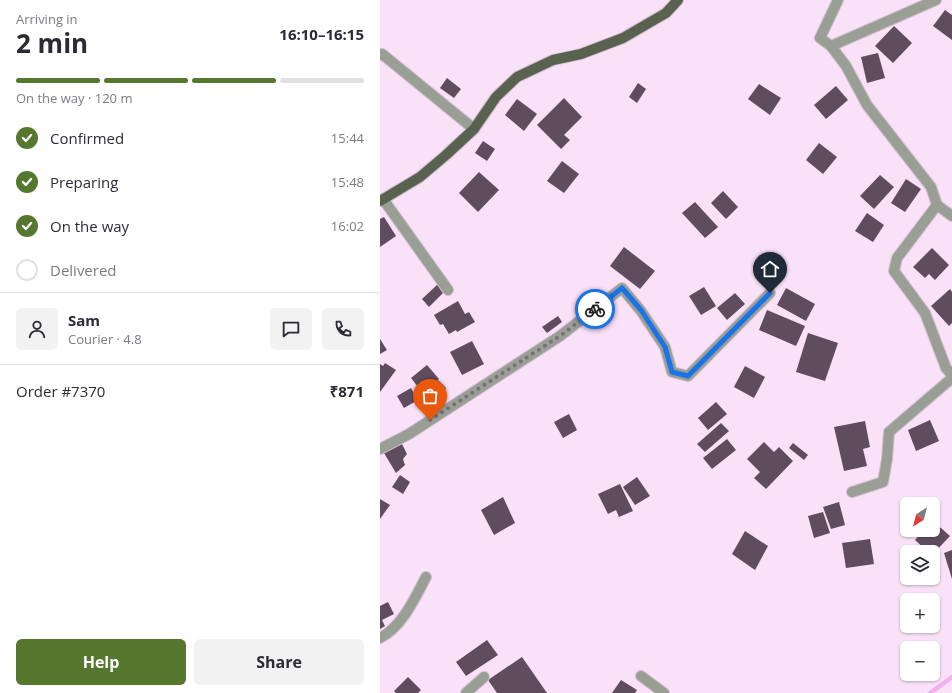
<!DOCTYPE html>
<meta charset="utf-8">
<style>
:root{--surface:#fff;--page:#f2f2f3;--text:#2b2b33;--muted:#7c7c81;--line:#e1e1e2;--accent:#56772e}
body{margin:0;font-family:"Open Sans",sans-serif;background:var(--page);color:var(--text);height:100vh;display:flex;flex-direction:column;font-size:15px;white-space:nowrap}
*{box-sizing:border-box;margin:0}
p{font-size:13px;color:var(--muted)}
.icon{flex:none;width:22px;height:22px;fill:none;stroke:currentColor;stroke-width:2;stroke-linecap:round;stroke-linejoin:round}
.map{position:relative;flex:1;overflow:hidden}
.side{display:flex;flex-direction:column;background:var(--surface);width:380px}
.side>*{flex:none}
.needle{width:26px;rotate:216deg}
.buttons{position:absolute;left:520px;top:497px;display:grid;gap:8px}
.buttons a{display:grid;place-items:center;width:40px;height:40px;border-radius:6px;background:var(--surface);box-shadow:0 1px 3px #0004;font-size:20px}
.pin{position:absolute;display:grid;place-items:center;width:34px;height:34px;color:#fff;margin:-41px -17px;border-radius:50% 50% 50% 0;rotate:-45deg;box-shadow:0 0 4px #0007}
.pin .icon{rotate:45deg}
.courier{position:absolute;display:grid;place-items:center;width:40px;height:40px;margin:-20px;border:3px solid #1a73e8;border-radius:50%;background:#fff;color:#222;box-shadow:0 1px 5px #0007}
.headline em{font-style:normal;font-weight:700}
.headline div{display:flex;flex-direction:column-reverse}
.headline{display:flex;align-items:center;justify-content:space-between;height:68px;padding:0 16px}
h1{font-size:26px;font-weight:700;line-height:30px}
.bar{display:grid;grid-template-columns:repeat(4,1fr);gap:6px 4px;align-content:center;height:48px;padding:0 16px}
.bar i{height:5px;border-radius:3px;background:var(--line)}
.bar .current{background:var(--accent)}
.bar p{grid-column:span 4}
.line{display:flex;align-items:center;gap:10px;padding:0 16px;border-top:1px solid var(--line)}
.line div{flex:1}
.round{display:grid;place-items:center;flex:none;width:42px;height:42px;border-radius:6px;background:var(--page)}
ol{padding:0 16px;list-style:none}
li{display:flex;align-items:center;gap:12px;height:44px}
li p{margin-inline-start:auto}
li .icon{padding:4px;border-radius:50%;background:var(--accent);color:#fff;stroke-width:4}
li:last-child{color:var(--muted)}
li i{width:22px;height:22px;border:2px solid var(--line);border-radius:50%}
.action{display:flex;gap:8px;margin-top:auto;padding:8px 16px}
.action a{flex:1;height:46px;border-radius:6px;background:var(--accent);color:#fff;font-size:16px;font-weight:700;line-height:46px;text-align:center}
.action a+a{background:var(--page);color:var(--text)}
main{display:flex;flex:1;min-height:0}
.map>svg:first-child{display:block}
</style>
<main>
<section class="side">
<div class="headline"><div><h1>2 min</h1><p>Arriving in</p></div><em>16:10–16:15</em></div>
<div class="bar"><i class="current"></i><i class="current"></i><i class="current"></i><i></i><p>On the way · 120 m</p></div>
<ol>
<li><svg class="icon" aria-label="check" viewBox="0 0 24 24"><path d="M5 12l5 5 9-10"/></svg>Confirmed<p>15:44</p></li>
<li><svg class="icon" aria-label="check" viewBox="0 0 24 24"><path d="M5 12l5 5 9-10"/></svg>Preparing<p>15:48</p></li>
<li><svg class="icon" aria-label="check" viewBox="0 0 24 24"><path d="M5 12l5 5 9-10"/></svg>On the way<p>16:02</p></li>
<li><i></i>Delivered</li>
</ol>
<div class="line" style="height:72px"><a class="round"><svg class="icon" aria-label="person" viewBox="0 0 24 24"><circle cx="12" cy="8" r="4"/><path d="M4 21q1-7 8-7t8 7"/></svg></a><div><b>Sam</b><p>Courier · 4.8</p></div><a class="round"><svg class="icon" aria-label="chat" viewBox="0 0 24 24"><path d="M4 5h16v11H9l-5 4z"/></svg></a><a class="round"><svg class="icon" aria-label="phone" viewBox="0 0 24 24"><path d="M5 4h4l2 5-3 2q2 4 5 5l2-3 5 2v4C11 20 4 13 5 4z"/></svg></a></div>
<div class="line" style="height:52px"><div>Order #7370</div><b>₹871</b></div>
<div class="action"><a>Help</a><a>Share</a></div>
</section>
<div class="map">
<svg width="572" height="693" viewBox="0 0 572 693">
<rect width="100%" height="100%" fill="#f9e1f7"/>
<g fill="none" stroke-linecap="round" stroke-linejoin="round">
<path stroke="#f2b1ee" stroke-width="4.5" d="M550,693L572,677"/>
</g>
<g fill="#604c5f">
<path d="M565,10L572,15V40L553,26Z"/>
<path d="M514,26L532,43L513,63L495,46Z"/>
<path d="M498,53L505,78L487,83L481,57Z"/>
<path d="M67,78L81,89L74,98L60,88Z"/>
<path d="M258,83L266,89L257,103L249,97Z"/>
<path d="M379,84L401,98L390,115L368,99Z"/>
<path d="M456,86L468,100L446,119L434,105Z"/>
<path d="M184,98L202,117L184,135L190,140L181,149L157,125Z"/>
<path d="M137,99L157,114L144,131L125,115Z"/>
<path d="M103,141L115,149L107,161L95,153Z"/>
<path d="M439,143L457,157L443,174L426,160Z"/>
<path d="M182,161L199,174L184,193L167,181Z"/>
<path d="M99,172L119,190L98,212L79,193Z"/>
<path d="M500,175L514,187L494,209L480,196Z"/>
<path d="M526,179L541,189L525,212L511,203Z"/>
<path d="M343,191L358,207L346,219L331,203Z"/>
<path d="M315,202L338,227L325,238L302,213Z"/>
<path d="M487,213L504,225L493,242L475,231Z"/>
<path d="M4,217L16,236L0,247V219Z"/>
<path d="M244,247L275,271L260,289L230,266Z"/>
<path d="M552,248L569,265L555,280L549,274L545,278L533,267Z"/>
<path d="M58,284L65,291L49,307L42,299Z"/>
<path d="M324,287L336,306L321,315L309,296Z"/>
<path d="M406,288L435,304L426,321L397,305Z"/>
<path d="M570,289L572,292V323L569,326L551,306Z"/>
<path d="M355,293L365,304L347,320L337,308Z"/>
<path d="M78,301L85,314L89,312L95,322L77,332L76,330L69,334L63,324L60,325L54,315Z"/>
<path d="M387,310L425,326L416,346L379,330Z"/>
<path d="M178,316L182,322L167,333L162,327Z"/>
<path d="M428,333L458,343L445,381L416,372Z"/>
<path d="M0,339L7,350L0,354Z"/>
<path d="M92,341L104,364L82,375L70,352Z"/>
<path d="M5,363L16,370L0,392V364L3,366Z"/>
<path d="M47,365L59,379L42,392L31,378Z"/>
<path d="M365,366L385,377L374,398L354,387Z"/>
<path d="M58,380L66,388L52,402L44,395Z"/>
<path d="M31,388L38,400L24,408L17,396Z"/>
<path d="M336,402L347,414L328,430L318,418Z"/>
<path d="M189,414L197,430L183,438L174,422Z"/>
<path d="M550,420L559,441L536,451L528,430Z"/>
<path d="M485,421L490,447L483,449L487,466L464,471L454,427Z"/>
<path d="M341,423L349,431L325,452L317,444Z"/>
<path d="M347,439L356,450L332,469L323,458Z"/>
<path d="M384,442L394,452L399,447L413,461L386,489L374,478L380,472L367,459Z"/>
<path d="M413,443L428,455L424,460L409,448Z"/>
<path d="M22,444L27,454L23,459L25,465L16,473L4,453Z"/>
<path d="M20,475L30,482L23,494L12,487Z"/>
<path d="M257,477L270,496L255,505L243,487Z"/>
<path d="M240,484L253,511L239,517L236,510L228,514L218,494Z"/>
<path d="M123,497L135,523L114,535L101,510Z"/>
<path d="M0,499L10,505L0,519Z"/>
<path d="M459,502L465,525L451,529L443,507Z"/>
<path d="M443,512L450,533L434,538L428,516Z"/>
<path d="M553,521L570,536L553,554V552H548L535,540L544,530H553Z"/>
<path d="M365,531L388,546L375,570L352,554Z"/>
<path d="M490,539L494,564L466,568L462,543Z"/>
<path d="M572,550V579L564,553Z"/>
<path d="M8,602L14,614L2,620L5,626L0,629V606Z"/>
<path d="M107,640L118,655L86,676L76,662Z"/>
<path d="M142,657L167,693H117L108,680Z"/>
<path d="M28,677L41,690L38,693H16L14,691Z"/>
<path d="M241,680L257,690L255,693H232Z"/>
</g>
<g fill="none" stroke-linecap="round" stroke-linejoin="round">
<g stroke="#d2bdd1" stroke-width="12">
<g id="minor">
<path d="M458,0L440,38L451,46L466,66L487,105L551,187L557,205L517,258L514,271L545,313L566,368L572,375"/>
<path d="M451,46L556,0"/>
<path d="M0,55L2,54L94,129"/>
<path d="M3,199L68,290"/>
<path d="M557,205L572,216"/>
<path d="M0,449L29,434L180,336L242,288L261,311L285,347L292,372L308,376L390,293"/>
<path d="M472,492L503,482L507,459L509,432L572,378"/>
<path d="M0,638C22,627 35,598 46,577"/>
<path d="M261,676L284,693"/>
<path d="M86,693L104,677"/>
</g>
</g>
<g stroke="#d2bdd1" stroke-width="12">
<path id="major" d="M0,201L40,177L66,155L94,129L116,97L137,77L173,60L201,54L243,38L286,13L298,0"/>
</g>
<use href="#minor" stroke="#999f94" stroke-width="10"/>
<use href="#major" stroke="#58624e" stroke-width="10"/>
</g>
<g fill="none" stroke-linecap="round" stroke-linejoin="round">
<path stroke="#7c6d7a" stroke-width="4" stroke-dasharray="0 7.2" d="M50,420L180,336L215,309"/>
<path stroke="#1a73e8" stroke-width="5" d="M215,309L242,288L261,310L285,347L292,372L308,376L390,293"/>
</g>
</svg>
<div class="buttons">
<a><svg class="needle" viewBox="-14 -14 28 28"><path d="M0-13l5 13h-10z" fill="#e53935"/><path d="M0 13l5-13h-10z" fill="#7c7c81"/></svg></a>
<a><svg class="icon" aria-label="layers" viewBox="0 0 24 24"><path d="M12 4l9 5-9 5-9-5zM3 14l9 5 9-5"/></svg></a>
<a>+</a>
<a>−</a>
</div>
<div class="pin" style="left:50px;top:420px;background:#ea580c"><svg class="icon" aria-label="bag" viewBox="0 0 24 24"><path d="M5 8h14l-1 12H6zM9 8a3 3 0 0 1 6 0"/></svg></div>
<div class="pin" style="left:390px;top:293px;background:#1f2937"><svg class="icon" aria-label="home" viewBox="0 0 24 24"><path d="M3 11l9-7 9 7M6 9v11h12V9"/></svg></div>
<div class="courier" style="left:215px;top:309px"><svg class="icon" aria-label="bike" viewBox="0 0 24 24"><circle cx="6" cy="16" r="4"/><circle cx="18" cy="16" r="4"/><path d="M6 16l4-8h5l3 8M10 8l3 8H6M13 5h3"/></svg></div>
</div>
</main>
